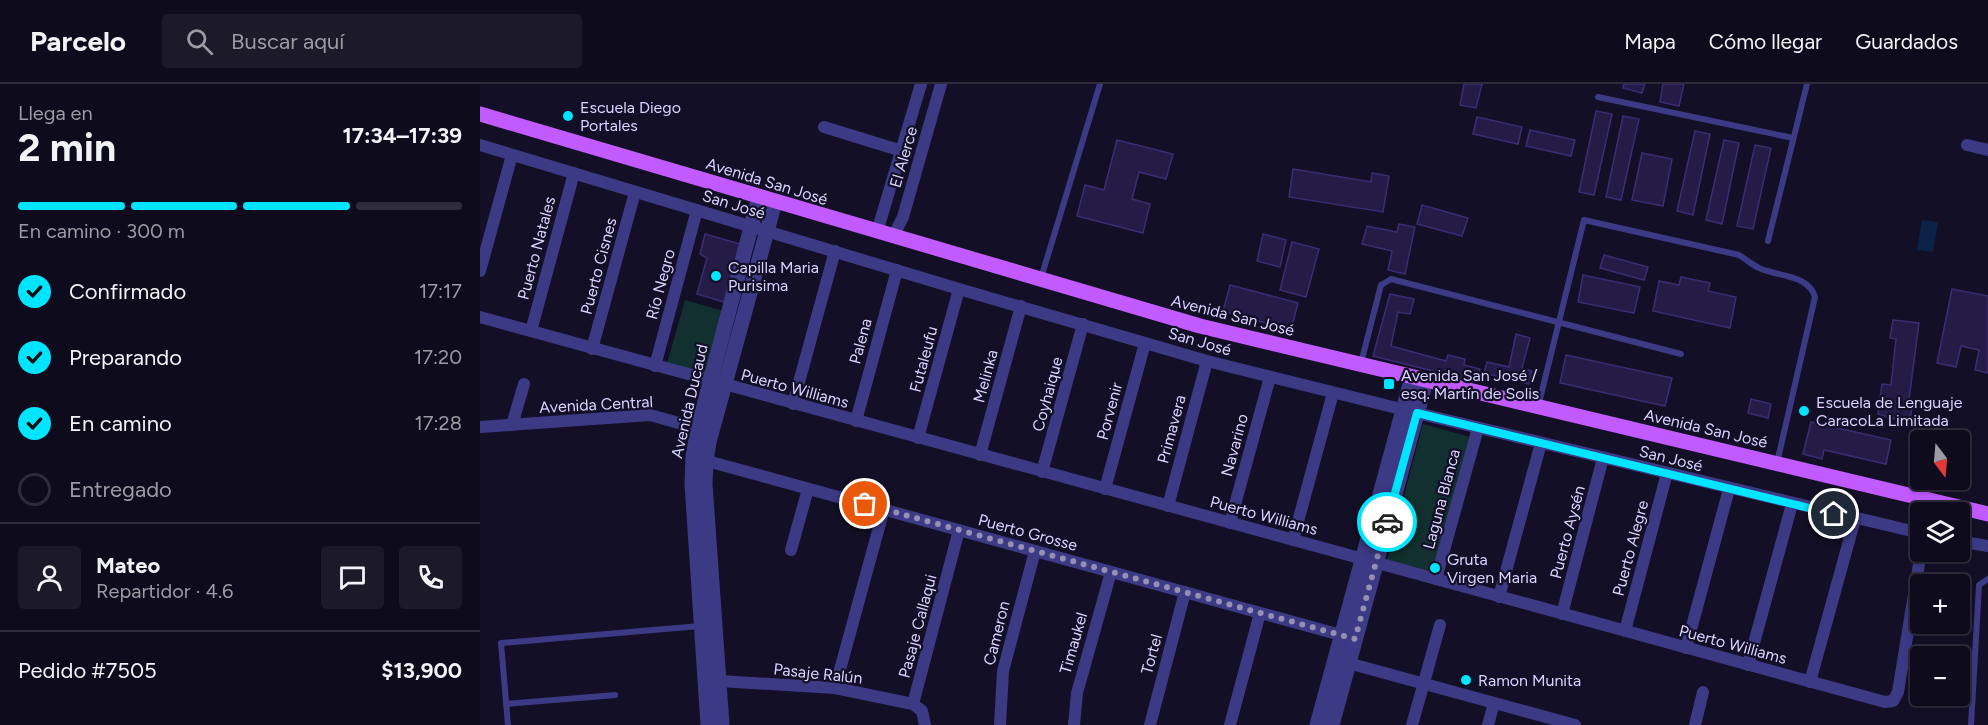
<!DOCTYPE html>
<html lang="es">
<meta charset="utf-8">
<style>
:root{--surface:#0e0b1c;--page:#1c1929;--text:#f1f3f6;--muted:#9b9ba3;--line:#2e2b3b;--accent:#00e5ff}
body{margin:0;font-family:Figtree,sans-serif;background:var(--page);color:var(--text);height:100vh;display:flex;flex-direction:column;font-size:22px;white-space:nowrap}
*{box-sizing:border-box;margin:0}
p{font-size:20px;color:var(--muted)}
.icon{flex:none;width:33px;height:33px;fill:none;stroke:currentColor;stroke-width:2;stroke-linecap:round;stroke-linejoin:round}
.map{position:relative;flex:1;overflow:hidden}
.side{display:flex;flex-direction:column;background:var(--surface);width:480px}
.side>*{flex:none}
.needle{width:39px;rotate:164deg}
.fabs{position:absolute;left:1430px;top:346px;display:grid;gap:12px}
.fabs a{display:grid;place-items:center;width:60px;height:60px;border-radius:6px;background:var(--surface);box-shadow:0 3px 9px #0003,0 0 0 2px var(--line);font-size:30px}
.pin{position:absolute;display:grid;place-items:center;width:51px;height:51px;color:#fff;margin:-26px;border:3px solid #fff;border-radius:50%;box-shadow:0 2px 6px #0007}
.courier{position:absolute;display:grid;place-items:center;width:60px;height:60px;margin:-30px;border:4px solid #00e5ff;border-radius:50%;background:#fff;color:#222;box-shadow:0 2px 8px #0007}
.head em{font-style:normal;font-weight:700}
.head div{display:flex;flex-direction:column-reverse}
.head{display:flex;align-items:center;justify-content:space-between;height:102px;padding:0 18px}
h1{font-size:39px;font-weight:700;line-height:45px}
.bar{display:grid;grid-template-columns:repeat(4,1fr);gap:9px 6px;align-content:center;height:72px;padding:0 18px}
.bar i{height:8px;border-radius:4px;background:var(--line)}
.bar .active{background:var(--accent)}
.bar p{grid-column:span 4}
.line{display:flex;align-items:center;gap:15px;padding:0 18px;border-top:2px solid var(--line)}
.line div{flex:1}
.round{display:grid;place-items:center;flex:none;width:63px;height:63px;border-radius:6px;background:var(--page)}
ol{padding:0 18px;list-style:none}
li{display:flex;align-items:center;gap:18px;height:66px}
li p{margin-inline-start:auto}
li .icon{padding:6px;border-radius:50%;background:var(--accent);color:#111;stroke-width:4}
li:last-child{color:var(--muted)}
li i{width:33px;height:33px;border:3px solid var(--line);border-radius:50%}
header{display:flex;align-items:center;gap:36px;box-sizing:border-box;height:84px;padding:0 30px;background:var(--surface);border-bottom:2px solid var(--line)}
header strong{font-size:28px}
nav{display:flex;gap:33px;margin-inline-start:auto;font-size:21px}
.search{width:420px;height:54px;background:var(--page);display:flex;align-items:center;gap:15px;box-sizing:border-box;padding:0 21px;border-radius:6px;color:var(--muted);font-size:22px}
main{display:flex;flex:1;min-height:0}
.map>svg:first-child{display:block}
</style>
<header>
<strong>Parcelo</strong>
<div class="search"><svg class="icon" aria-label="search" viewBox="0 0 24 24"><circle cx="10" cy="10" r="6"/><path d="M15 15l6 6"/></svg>Buscar aquí</div>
<nav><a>Mapa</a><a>Cómo llegar</a><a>Guardados</a></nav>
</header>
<main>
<section class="side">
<div class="head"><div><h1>2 min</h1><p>Llega en</p></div><em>17:34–17:39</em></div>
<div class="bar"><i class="active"></i><i class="active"></i><i class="active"></i><i></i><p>En camino · 300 m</p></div>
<ol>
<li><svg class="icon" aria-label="check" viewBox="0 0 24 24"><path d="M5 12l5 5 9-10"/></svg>Confirmado<p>17:17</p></li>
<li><svg class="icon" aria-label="check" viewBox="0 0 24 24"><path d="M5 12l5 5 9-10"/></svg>Preparando<p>17:20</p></li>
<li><svg class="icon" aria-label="check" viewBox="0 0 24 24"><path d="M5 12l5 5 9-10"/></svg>En camino<p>17:28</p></li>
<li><i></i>Entregado</li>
</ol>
<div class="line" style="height:108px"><a class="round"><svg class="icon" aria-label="person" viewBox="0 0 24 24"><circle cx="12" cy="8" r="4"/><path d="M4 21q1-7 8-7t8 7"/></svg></a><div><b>Mateo</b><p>Repartidor · 4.6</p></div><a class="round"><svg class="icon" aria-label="chat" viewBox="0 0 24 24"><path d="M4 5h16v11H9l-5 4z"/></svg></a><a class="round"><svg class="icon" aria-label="phone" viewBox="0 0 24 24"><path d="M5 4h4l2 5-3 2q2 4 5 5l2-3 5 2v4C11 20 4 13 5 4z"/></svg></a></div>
<div class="line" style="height:78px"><div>Pedido #7505</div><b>$13,900</b></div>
</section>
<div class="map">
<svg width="1508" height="641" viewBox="0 0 1508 641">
<rect width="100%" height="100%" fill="#130f26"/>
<g fill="#12302f">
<path d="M205,216L244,227L225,294L186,283Z"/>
<path d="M943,340L990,353L954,488L907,476Z"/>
</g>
<path fill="#0c2248" d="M1442,136L1458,138L1453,168L1437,166Z"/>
<g fill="#241b47" stroke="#3b2d73" stroke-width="1.5">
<path d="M984,0H1002L996,24L980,21Z"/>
<path d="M1144,0H1165L1162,9L1143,4Z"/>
<path d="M1183,0H1204L1199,22L1180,18Z"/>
<path d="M1116,27L1132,30L1114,111L1099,108Z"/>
<path d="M1143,32L1159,35L1141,116L1126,113Z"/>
<path d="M997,33L1042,43L1038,60L993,50Z"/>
<path d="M1050,46L1095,56L1091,72L1046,62Z"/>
<path d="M1215,47L1230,50L1213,131L1197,127Z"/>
<path d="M637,56L693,70L686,95L659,88L652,115L670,120L663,149L597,132L605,101L624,106Z"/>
<path d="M1244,56L1259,59L1242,140L1226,136Z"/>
<path d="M1275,61L1291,64L1273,145L1257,142Z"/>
<path d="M1162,69L1192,75L1183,122L1152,116Z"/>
<path d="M813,85L891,98L892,89L909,92L903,128L809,113Z"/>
<path d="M942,121L988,134L982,152L937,140Z"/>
<path d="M919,140L935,143L925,190L908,186L912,167L882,160L887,142L917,148Z"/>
<path d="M225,150L260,160L244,218L217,210L227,174L220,170Z"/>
<path d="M783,150L806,156L800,183L777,177Z"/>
<path d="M812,158L839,165L826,213L800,206Z"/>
<path d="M1124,171L1168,183L1164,196L1120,184Z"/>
<path d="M1103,191L1160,203L1154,229L1098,218Z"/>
<path d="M1201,193L1230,199L1228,207L1256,213L1250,244L1173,227L1179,197L1199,201Z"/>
<path d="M750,201L818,219L811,246L743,227Z"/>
<path d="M1472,205L1508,212V289L1495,286L1499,266L1481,262L1476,283L1457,279Z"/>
<path d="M910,210L934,215L930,230L918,228L911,262L966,277L968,271L985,275L984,281L1000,285L997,298L893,272Z"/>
<path d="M1413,236L1439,239L1428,323L1432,324L1429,339L1398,330L1402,300L1411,301L1416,255L1410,254Z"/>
<path d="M1036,250L1050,254L1042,284L1052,287L1049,300L1004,289L1007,278L1029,283Z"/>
<path d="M1086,271L1192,294L1185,322L1080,299Z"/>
<path d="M1271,315L1291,320L1288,334L1268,329Z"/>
<path d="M1331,338L1411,356L1406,380L1344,366L1342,375L1323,370Z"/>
</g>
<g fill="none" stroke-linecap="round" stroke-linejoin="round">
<g stroke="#3d3a85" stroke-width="6">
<path d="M1118,13L1313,54"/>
<path d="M1288,157L1327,0"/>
<path d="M561,194L620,0"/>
<path d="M881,279L901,201L911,195L1201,270"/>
<path d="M1058,323L1104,136L1259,171C1266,175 1272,181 1279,184C1298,193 1328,190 1335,213L1297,379"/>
<path d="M26,620L135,611"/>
<path d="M28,641L21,559L220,542"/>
<path d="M1491,641L1499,501L1508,495"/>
</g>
<g stroke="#3d3a85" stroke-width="12">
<path d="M344,43L422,67"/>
<path d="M0,61L479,205L727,277L937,329L1440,449"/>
<path d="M1487,61L1508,66"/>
<path d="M397,148L441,0"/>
<path d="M413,153L423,133L461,0"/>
<path d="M0,187L32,71"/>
<path d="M0,233L1405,618L1413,617L1418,608L1441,468"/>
<path d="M51,247L94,89"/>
<path d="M112,265L155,108"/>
<path d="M175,282L217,126"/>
<path d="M313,320L355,167"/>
<path d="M376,337L417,186"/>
<path d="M32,341L44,300"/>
<path d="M0,343L170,331L224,346"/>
<path d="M438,354L479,205"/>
<path d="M500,371L541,222"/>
<path d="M220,375L868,553"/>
<path d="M562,388L603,240"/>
<path d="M625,405L665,259"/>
<path d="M688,422L727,277"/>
<path d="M750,439L790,293"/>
<path d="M813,456L853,309"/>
<path d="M1479,457L1508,462"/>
<path d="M311,466L328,405"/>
<path d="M956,495L998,344"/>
<path d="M1019,513L1061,359"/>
<path d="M1082,530L1123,374"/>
<path d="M1145,547L1187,389"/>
<path d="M1206,564L1249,405"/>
<path d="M868,579L1095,641"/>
<path d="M1268,581L1312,420"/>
<path d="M239,597L355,604L433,620L442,627L445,641"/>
<path d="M1330,598L1375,435"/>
<path d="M355,604L404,425"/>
<path d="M433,620L479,446"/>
<path d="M520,641L523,587L555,467"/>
<path d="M594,641L597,609L631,488"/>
<path d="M670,641L705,508"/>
<path d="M750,641L780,529"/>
<path d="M932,641L960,541"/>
<path d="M1008,641L1014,619"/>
<path d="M1215,641L1223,608"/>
</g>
<g stroke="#3d3a85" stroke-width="15">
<path d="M228,641L212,400L213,373L218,344L279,113"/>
<path d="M242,641L225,400L226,377L229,358L295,118"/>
<path d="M837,641L932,293"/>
<path d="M852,641L946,297"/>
</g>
<path stroke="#c25bff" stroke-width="15" d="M0,30L720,242L1508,430"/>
</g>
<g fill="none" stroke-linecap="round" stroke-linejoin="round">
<path stroke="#948fb3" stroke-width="6" stroke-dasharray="0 10.8" d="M385,420L875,555L907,438"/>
<path stroke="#00e5ff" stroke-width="8" d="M907,438L937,329L1354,430"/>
</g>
<g fill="#00e5ff" stroke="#130f26" stroke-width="2">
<circle cx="88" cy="32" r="6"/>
<circle cx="236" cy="192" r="6"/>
<rect x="903" y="294" width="12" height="12" rx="3"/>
<circle cx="1324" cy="327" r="6"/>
<circle cx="955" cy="484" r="6"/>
<circle cx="986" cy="596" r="6"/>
</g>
<g text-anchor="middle" stroke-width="4.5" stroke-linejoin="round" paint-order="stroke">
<g font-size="16" fill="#d9d4ff" stroke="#130f26" text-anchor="start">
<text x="100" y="29">Escuela Diego<tspan x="100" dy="18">Portales</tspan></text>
<text x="248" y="189">Capilla Maria<tspan x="248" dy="18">Purisima</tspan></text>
<text x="921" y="297">Avenida San José /<tspan x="921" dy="18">esq. Martín de Solis</tspan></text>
<text x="1336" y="324">Escuela de Lenguaje<tspan x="1336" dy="18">CaracoLa Limitada</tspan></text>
<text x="967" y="481">Gruta<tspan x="967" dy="18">Virgen Maria</tspan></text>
<text x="998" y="602">Ramon Munita</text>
</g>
<g font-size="16" fill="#d9d4ff" stroke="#130f26">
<text transform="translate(423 73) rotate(-74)" y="6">El Alerce</text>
<text transform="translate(287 97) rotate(17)" y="6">Avenida San José</text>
<text transform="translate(254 120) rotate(17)" y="6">San José</text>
<text transform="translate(56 164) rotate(-75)" y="6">Puerto Natales</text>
<text transform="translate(118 182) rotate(-75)" y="6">Puerto Cisnes</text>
<text transform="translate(180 200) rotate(-75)" y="6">Río Negro</text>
<text transform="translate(753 231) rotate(14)" y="6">Avenida San José</text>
<text transform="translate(380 257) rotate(-75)" y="6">Palena</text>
<text transform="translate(720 257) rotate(16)" y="6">San José</text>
<text transform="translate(443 275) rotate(-75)" y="6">Futaleufu</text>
<text transform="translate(505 292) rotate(-75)" y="6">Melinka</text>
<text transform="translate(315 304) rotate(15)" y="6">Puerto Williams</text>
<text transform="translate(567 310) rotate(-75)" y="6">Coyhaique</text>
<text transform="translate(209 317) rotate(-77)" y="6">Avenida Ducaud</text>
<text transform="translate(116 320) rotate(-3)" y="6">Avenida Central</text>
<text transform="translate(629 327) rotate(-75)" y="6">Porvenir</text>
<text transform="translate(1226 344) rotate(13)" y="6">Avenida San José</text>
<text transform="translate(691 345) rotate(-75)" y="6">Primavera</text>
<text transform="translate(754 361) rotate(-75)" y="6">Navarino</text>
<text transform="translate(1191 374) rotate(14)" y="6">San José</text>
<text transform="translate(961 415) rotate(-75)" y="6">Laguna Blanca</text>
<text transform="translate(784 431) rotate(15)" y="6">Puerto Williams</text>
<text transform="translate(548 448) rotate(15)" y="6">Puerto Grosse</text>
<text transform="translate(1087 448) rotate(-75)" y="6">Puerto Aysén</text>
<text transform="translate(1150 464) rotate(-75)" y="6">Puerto Alegre</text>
<text transform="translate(437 542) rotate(-75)" y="6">Pasaje Callaqui</text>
<text transform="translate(516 549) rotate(-76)" y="6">Cameron</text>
<text transform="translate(593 559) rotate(-74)" y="6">Timaukel</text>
<text transform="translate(1253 560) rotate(15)" y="6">Puerto Williams</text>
<text transform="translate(671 570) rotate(-75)" y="6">Tortel</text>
<text transform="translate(338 589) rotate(6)" y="6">Pasaje Ralún</text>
</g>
</g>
</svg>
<div class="fabs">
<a><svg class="needle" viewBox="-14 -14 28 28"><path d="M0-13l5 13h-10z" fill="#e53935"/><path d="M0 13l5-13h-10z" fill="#9b9ba3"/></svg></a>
<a><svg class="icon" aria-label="layers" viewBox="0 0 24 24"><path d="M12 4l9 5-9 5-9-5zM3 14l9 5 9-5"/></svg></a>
<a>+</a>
<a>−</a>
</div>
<div class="pin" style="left:385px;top:420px;background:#ea580c"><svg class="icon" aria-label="bag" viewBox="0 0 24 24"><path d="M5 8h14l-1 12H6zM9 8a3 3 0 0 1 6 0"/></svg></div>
<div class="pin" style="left:1354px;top:430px;background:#1f2937"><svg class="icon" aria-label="home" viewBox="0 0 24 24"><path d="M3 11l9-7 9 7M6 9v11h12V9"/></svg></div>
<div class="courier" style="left:907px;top:438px"><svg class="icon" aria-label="car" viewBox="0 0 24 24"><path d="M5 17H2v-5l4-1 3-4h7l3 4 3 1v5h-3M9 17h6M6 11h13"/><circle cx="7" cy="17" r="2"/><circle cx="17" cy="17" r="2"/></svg></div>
</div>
</main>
